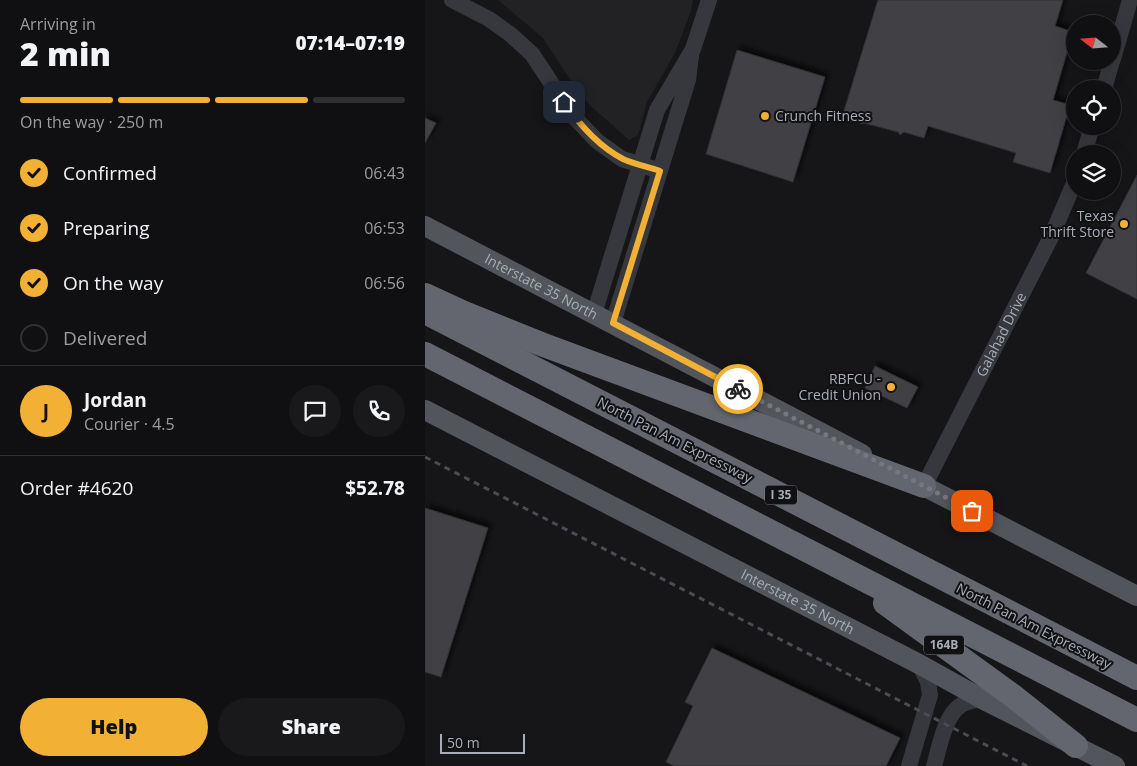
<!DOCTYPE html>
<meta charset="utf-8">
<style>
:root{--surface:#101012;--page:#19191b;--text:#f1f3f6;--muted:#9c9d9f;--line:#303032;--accent:#f2b134}
body{margin:0;font-family:"Open Sans",sans-serif;background:var(--page);color:var(--text);height:100vh;display:flex;flex-direction:column;font-size:19px;white-space:nowrap}
*{box-sizing:border-box;margin:0}
p{font-size:16px;color:var(--muted)}
.icon{flex:none;width:28px;height:28px;fill:none;stroke:currentColor;stroke-width:2;stroke-linecap:round;stroke-linejoin:round}
.map{position:relative;flex:1;overflow:hidden}
.sheet{display:flex;flex-direction:column;background:var(--surface);width:425px}
.sheet>*{flex:none}
.needle{width:32px;rotate:287deg}
.buttons{position:absolute;left:641px;top:15px;display:grid;gap:10px}
.buttons a{display:grid;place-items:center;width:55px;height:55px;border-radius:50%;background:var(--surface);box-shadow:0 5px 20px #0002,0 0 0 1px var(--line);font-size:25px}
.scale{position:absolute;left:15px;bottom:12px;width:85px;box-sizing:border-box;padding-left:5px;border:2px solid #a8adb8;border-top:0;font-size:14px;line-height:18px;white-space:nowrap;color:#a8adb8;-webkit-text-stroke:4px #111113;paint-order:stroke}
.pin{position:absolute;display:grid;place-items:center;width:42px;height:42px;color:#fff;margin:-21px;border-radius:10px;box-shadow:0 2px 8px #0006}
.courier{position:absolute;display:grid;place-items:center;width:50px;height:50px;margin:-25px;border:4px solid #f2b134;border-radius:50%;background:#fff;color:#222;box-shadow:0 1px 6px #0007}
.head em{font-style:normal;font-weight:800}
.head div{display:flex;flex-direction:column-reverse}
.head{display:flex;align-items:center;justify-content:space-between;height:85px;padding:0 20px}
h1{font-size:32px;font-weight:800;line-height:38px}
.bar{display:grid;grid-template-columns:repeat(4,1fr);gap:8px 5px;align-content:center;height:60px;padding:0 20px}
.bar i{height:6px;border-radius:4px;background:var(--line)}
.bar .active{background:var(--accent)}
.bar p{grid-column:span 4}
.line{display:flex;align-items:center;gap:12px;padding:0 20px;border-top:1px solid var(--line)}
.line div{flex:1}
.round{display:grid;place-items:center;flex:none;width:52px;height:52px;border-radius:26px;background:var(--page)}
ol{padding:0 20px;list-style:none}
li{display:flex;align-items:center;gap:15px;height:55px}
li p{margin-inline-start:auto}
li .icon{padding:5px;border-radius:50%;background:var(--accent);color:#111;stroke-width:4}
li:last-child{color:var(--muted)}
li i{width:28px;height:28px;border:2px solid var(--line);border-radius:50%}
.button{display:flex;gap:10px;margin-top:auto;padding:10px 20px}
.button a{flex:1;height:58px;border-radius:30px;background:var(--accent);color:#111;font-size:20px;font-weight:800;line-height:58px;text-align:center}
.button a+a{background:var(--page);color:var(--text)}
main{display:flex;flex:1;min-height:0}
.map>svg:first-child{display:block}
</style>
<main>
<section class="sheet">
<div class="head"><div><h1>2 min</h1><p>Arriving in</p></div><em>07:14–07:19</em></div>
<div class="bar"><i class="active"></i><i class="active"></i><i class="active"></i><i></i><p>On the way · 250 m</p></div>
<ol>
<li><svg class="icon" aria-label="check" viewBox="0 0 24 24"><path d="M5 12l5 5 9-10"/></svg>Confirmed<p>06:43</p></li>
<li><svg class="icon" aria-label="check" viewBox="0 0 24 24"><path d="M5 12l5 5 9-10"/></svg>Preparing<p>06:53</p></li>
<li><svg class="icon" aria-label="check" viewBox="0 0 24 24"><path d="M5 12l5 5 9-10"/></svg>On the way<p>06:56</p></li>
<li><i></i>Delivered</li>
</ol>
<div class="line" style="height:90px"><b class="round" style="background:var(--accent);color:#111">J</b><div><b>Jordan</b><p>Courier · 4.5</p></div><a class="round"><svg class="icon" aria-label="chat" viewBox="0 0 24 24"><path d="M4 5h16v11H9l-5 4z"/></svg></a><a class="round"><svg class="icon" aria-label="phone" viewBox="0 0 24 24"><path d="M5 4h4l2 5-3 2q2 4 5 5l2-3 5 2v4C11 20 4 13 5 4z"/></svg></a></div>
<div class="line" style="height:65px"><div>Order #4620</div><b>$52.78</b></div>
<div class="button"><a>Help</a><a>Share</a></div>
</section>
<div class="map">
<svg width="712" height="766" viewBox="0 0 712 766">
<defs>
<filter id="shadow"><feDropShadow dx="4" dy="-4" stdDeviation="2.5" flood-color="#0009"/></filter>
</defs>
<rect width="100%" height="100%" fill="#161618"/>
<path fill="#222225" d="M73,0H268L266,11L250,53L222,102L213,135L204,140L158,99L118,38Z"/>
<g fill="#404145" stroke="#303034" filter="url(#shadow)">
<path d="M453,0H638L630,26L648,32L628,100L645,105L625,173L588,162L591,153L503,126L499,138L479,132L475,135L473,132L439,123L436,124L434,119L418,114Z"/>
<path d="M312,50L400,77L368,182L281,154Z"/>
<path d="M0,118L11,123L0,143Z"/>
<path d="M712,175V299L661,273Z"/>
<path d="M450,366L493,387L482,408L440,388Z"/>
<path d="M0,508L63,528L16,677L0,672Z"/>
<path d="M287,648L475,738L461,766H249L241,762L268,706L260,702Z"/>
</g>
<g fill="none" stroke-linecap="round" stroke-linejoin="round">
<g stroke="#37383d" stroke-width="16">
<path d="M27,0L64,19L85,34L107,54L148,116L172,141L197,159L226,168"/>
<path d="M688,59L705,0"/>
<path d="M679,89L687,61"/>
<path d="M659,154L667,126"/>
<path d="M169,314L232,110L268,49L284,0"/>
<path d="M188,323L263,80L266,56"/>
<path id="s1" d="M499,486L626,237L650,181"/>
<path d="M484,766L505,695L503,682L494,664"/>
<path d="M509,766C515,746 520,708 543,702C548,700 554,700 559,700"/>
</g>
<g stroke="#53555c" stroke-width="20">
<path id="s2" d="M0,226L437,454"/>
<path id="s3" d="M0,410L494,664L559,700L690,766"/>
<path d="M485,479L712,596"/>
</g>
<g stroke="#63666e" stroke-width="24">
<path d="M0,295L39,313L116,344L499,486"/>
<path d="M0,312L712,678"/>
<path d="M0,354L712,720"/>
<path d="M460,603L588,696L651,746"/>
</g>
<path stroke="#4a4c52" stroke-width="3" stroke-dasharray="6 5" stroke-linecap="butt" d="M0,457L602,766"/>
</g>
<g fill="none" stroke-linecap="round" stroke-linejoin="round">
<path stroke="#757880" stroke-width="5" stroke-dasharray="0 9" d="M313,389L547,511"/>
<path stroke="#f2b134" stroke-width="6" d="M139,102C154,124 173,146 198,159C209,164 223,167 235,171L188,323L313,389"/>
</g>
<g fill="#f2b134" stroke="#111113" stroke-width="2">
<circle cx="340" cy="116" r="5"/>
<circle cx="699" cy="224" r="5"/>
<circle cx="466" cy="387" r="5"/>
</g>
<g text-anchor="middle" stroke-width="4" stroke-linejoin="round" paint-order="stroke">
<g fill="#111113" stroke="#7b7e86" stroke-width="1">
<rect x="340" y="485.5" width="32" height="19" rx="4"/>
<rect x="499" y="635.5" width="40" height="19" rx="4"/>
</g>
<g font-size="12" font-weight="bold" fill="#a8adb8">
<text x="356" y="499">I 35</text>
<text x="519" y="649">164B</text>
</g>
<g font-size="14" fill="#a8adb8" stroke="#111113" text-anchor="end">
<text x="350" y="121" text-anchor="start">Crunch Fitness</text>
<text x="689" y="221">Texas<tspan x="689" dy="16">Thrift Store</tspan></text>
<text x="456" y="384">RBFCU -<tspan x="456" dy="16">Credit Union</tspan></text>
</g>
<g font-size="14" fill="#a8adb8" stroke="#111113">
<text dy="5" stroke="none"><textPath href="#s2" startOffset="131">Interstate 35 North</textPath></text>
<text dy="5" stroke="none"><textPath href="#s1" startOffset="170">Galahad Drive</textPath></text>
<text transform="translate(250 440) rotate(27)" y="5">North Pan Am Expressway</text>
<text dy="5" stroke="none"><textPath href="#s3" startOffset="419">Interstate 35 North</textPath></text>
<text transform="translate(609 626) rotate(27)" y="5">North Pan Am Expressway</text>
</g>
</g>
</svg>
<div class="buttons">
<a><svg class="needle" viewBox="-14 -14 28 28"><path d="M0-13l5 13h-10z" fill="#e53935"/><path d="M0 13l5-13h-10z" fill="#9c9d9f"/></svg></a>
<a><svg class="icon" aria-label="locate" viewBox="0 0 24 24"><circle cx="12" cy="12" r="6"/><path d="M12 2v4M12 18v4M2 12h4M18 12h4"/></svg></a>
<a><svg class="icon" aria-label="layers" viewBox="0 0 24 24"><path d="M12 4l9 5-9 5-9-5zM3 14l9 5 9-5"/></svg></a>
</div>
<div class="scale">50 m</div>
<div class="pin" style="left:547px;top:511px;background:#ea580c"><svg class="icon" aria-label="bag" viewBox="0 0 24 24"><path d="M5 8h14l-1 12H6zM9 8a3 3 0 0 1 6 0"/></svg></div>
<div class="pin" style="left:139px;top:102px;background:#1f2937"><svg class="icon" aria-label="home" viewBox="0 0 24 24"><path d="M3 11l9-7 9 7M6 9v11h12V9"/></svg></div>
<div class="courier" style="left:313px;top:389px"><svg class="icon" aria-label="bike" viewBox="0 0 24 24"><circle cx="6" cy="16" r="4"/><circle cx="18" cy="16" r="4"/><path d="M6 16l4-8h5l3 8M10 8l3 8H6M13 5h3"/></svg></div>
</div>
</main>
